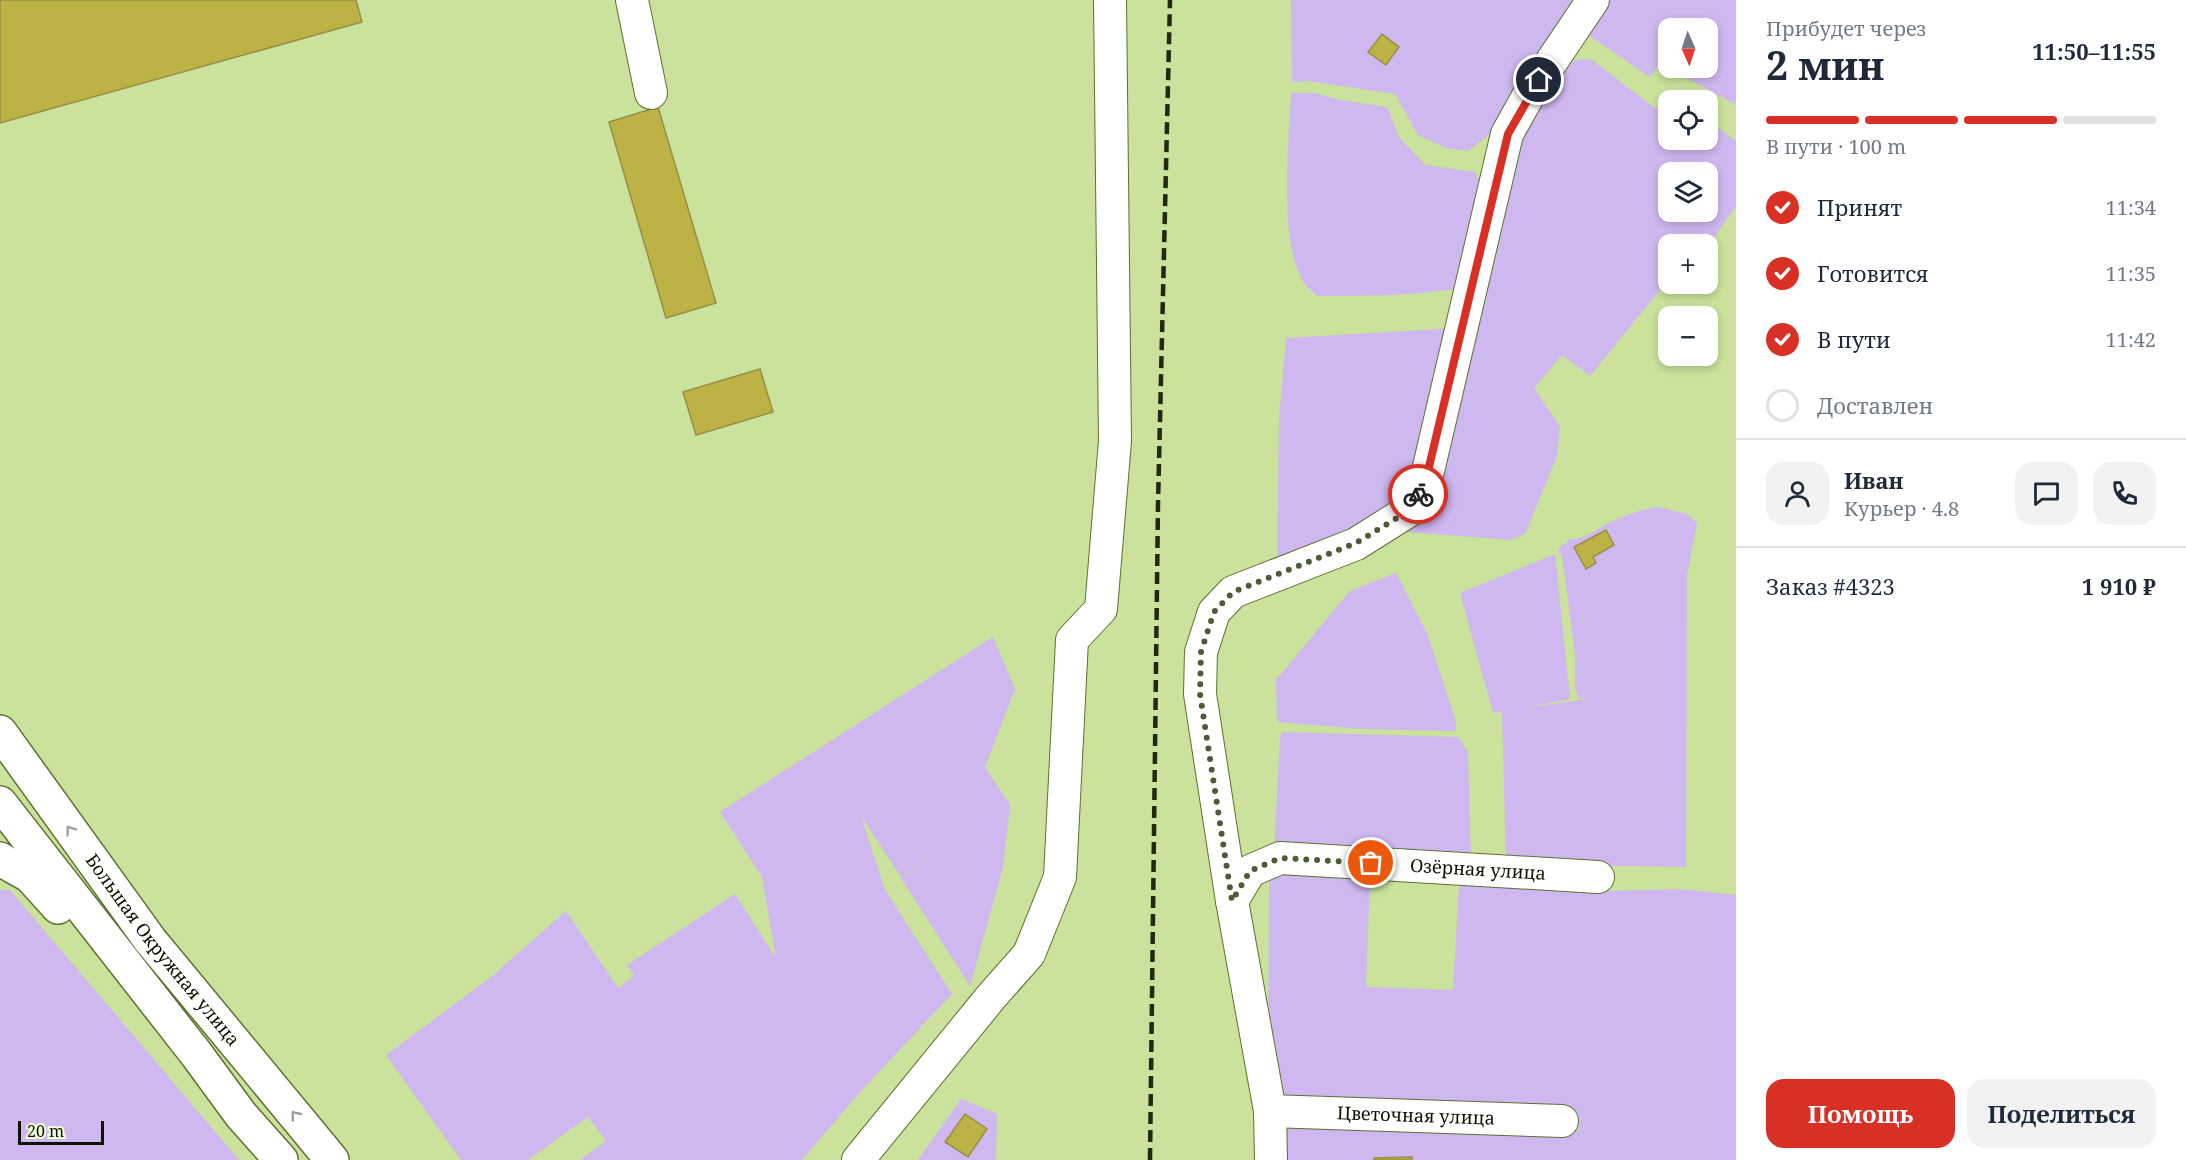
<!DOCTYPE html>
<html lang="ru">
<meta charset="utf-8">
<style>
:root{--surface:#fff;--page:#f2f2f3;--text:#1f2937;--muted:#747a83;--line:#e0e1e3;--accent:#d93025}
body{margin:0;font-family:"Noto Serif",serif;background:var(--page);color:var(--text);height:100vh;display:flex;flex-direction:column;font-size:22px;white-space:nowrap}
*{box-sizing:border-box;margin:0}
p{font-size:20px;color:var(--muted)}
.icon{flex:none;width:33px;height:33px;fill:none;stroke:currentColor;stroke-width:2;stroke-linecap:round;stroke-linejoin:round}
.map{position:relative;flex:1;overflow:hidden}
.drawer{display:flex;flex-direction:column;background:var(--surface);width:450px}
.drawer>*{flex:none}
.needle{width:39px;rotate:177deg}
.tools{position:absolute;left:1658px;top:18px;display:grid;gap:12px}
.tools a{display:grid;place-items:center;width:60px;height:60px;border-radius:12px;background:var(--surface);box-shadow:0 3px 9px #0003;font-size:30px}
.scale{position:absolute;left:18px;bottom:15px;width:86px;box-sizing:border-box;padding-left:6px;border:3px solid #0c1300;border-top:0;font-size:16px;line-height:21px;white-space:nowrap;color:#0c1300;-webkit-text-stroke:4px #f1feda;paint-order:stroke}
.pin{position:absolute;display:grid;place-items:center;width:51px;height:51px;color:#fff;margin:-26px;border:3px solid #fff;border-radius:50%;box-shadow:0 2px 6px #0007}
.courier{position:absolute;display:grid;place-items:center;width:60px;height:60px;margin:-30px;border:4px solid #d93025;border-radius:50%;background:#fff;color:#222;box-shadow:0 2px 8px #0007}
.summary em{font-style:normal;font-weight:700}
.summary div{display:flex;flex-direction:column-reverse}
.summary{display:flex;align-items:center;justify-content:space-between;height:102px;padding:0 30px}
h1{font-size:39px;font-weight:700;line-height:45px}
.bar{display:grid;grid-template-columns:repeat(4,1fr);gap:9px 6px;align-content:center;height:72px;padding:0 30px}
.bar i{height:8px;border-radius:4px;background:var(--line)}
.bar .on{background:var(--accent)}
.bar p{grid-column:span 4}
.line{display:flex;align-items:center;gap:15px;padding:0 30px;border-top:2px solid var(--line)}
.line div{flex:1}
.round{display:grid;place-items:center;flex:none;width:63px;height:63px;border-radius:18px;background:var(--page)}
ol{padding:0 30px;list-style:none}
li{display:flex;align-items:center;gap:18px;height:66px}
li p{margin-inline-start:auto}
li .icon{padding:6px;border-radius:50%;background:var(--accent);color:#fff;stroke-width:4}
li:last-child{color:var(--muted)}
li i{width:33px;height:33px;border:3px solid var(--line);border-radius:50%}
.primary-button{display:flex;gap:12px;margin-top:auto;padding:12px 30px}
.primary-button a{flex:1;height:69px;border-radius:18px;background:var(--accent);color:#fff;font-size:24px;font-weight:700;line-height:69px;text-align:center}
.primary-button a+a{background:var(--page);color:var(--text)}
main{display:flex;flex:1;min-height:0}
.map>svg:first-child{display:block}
</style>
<main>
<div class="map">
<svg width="1736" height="1160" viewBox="0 0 1736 1160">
<rect width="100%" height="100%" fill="#cae29b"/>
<g fill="#cfb7f0" fill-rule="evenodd">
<path d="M1291,0H1585L1496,129L1468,151L1446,148L1418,135L1395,94L1308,81L1292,82Z"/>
<path d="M1605,0H1736V105L1660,63L1650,77L1585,33ZM1668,28H1707V68H1668Z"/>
<path d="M1581,59L1592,60L1668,118V140H1707V131L1718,128L1736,141V206L1707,248V244H1668V280L1590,376L1562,355L1534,388L1560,427L1557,456L1525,534L1511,540L1408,532L1422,508L1517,132L1569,63ZM1668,172H1707V212H1668Z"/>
<path d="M1291,93H1315L1340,100L1387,107L1399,137L1425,165L1475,172L1488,194L1466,287C1417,296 1367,296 1317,296C1313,292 1307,288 1304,283C1278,241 1289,143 1291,93Z"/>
<path d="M1457,328L1405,504L1277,573L1279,419L1286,338Z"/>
<path d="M1658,507L1687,514L1697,523L1687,575L1686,867L1506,864L1502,711L1493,713L1460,593L1555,554L1570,699L1524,708L1588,699L1578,698L1575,686V653L1562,557L1558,549L1570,539C1585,540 1595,530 1609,523C1625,516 1641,509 1658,507Z"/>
<path d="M1396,573L1427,633L1456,722V731L1361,729L1277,722L1276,680L1350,591Z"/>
<path d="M993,637L1015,689L985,767L1010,805L1003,868L970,986L901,878L944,849L901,877L861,816L885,890L952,994L861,1091L802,1160H580L606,1141L588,1117L528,1160H461L386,1055L491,977L566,911L618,988L634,976L627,965L735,894L776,958L762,877L720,812Z"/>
<path d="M1282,732L1458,737L1468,752L1471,861L1274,852L1280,737Z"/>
<path d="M1280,872L1370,877L1366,987L1453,990L1459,884L1573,892L1679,889L1736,895V1160H1282L1281,1120L1478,1129L1579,1130L1575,1114L1274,1103L1268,1079L1269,877Z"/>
<path d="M0,890H10L239,1160H0Z"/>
<path d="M961,1099L997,1114L996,1160H918Z"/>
</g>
<g fill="#bdb245" stroke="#968f45" stroke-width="1.5">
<path d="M0,0H356L362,22L0,123Z"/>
<path d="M1382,34L1399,47L1386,65L1368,52Z"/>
<path d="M658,107L716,303L666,318L609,122Z"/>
<path d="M760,369L773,412L696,435L683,392Z"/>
<path d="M1606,530L1614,545L1593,557L1596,563L1586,569L1574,547Z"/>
<path d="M965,1114L987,1129L968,1157L945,1142Z"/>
<path d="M1412,1157V1160H1374V1158Z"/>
</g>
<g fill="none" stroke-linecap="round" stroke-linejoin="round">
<g stroke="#5d712e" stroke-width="34">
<g id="minor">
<path d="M632,0L651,93"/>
<path id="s1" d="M1232,901L1250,871L1280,858L1598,877"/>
<path id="s2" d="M1270,1111L1562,1121"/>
<path d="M858,1160L991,997L1029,954L1060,877L1072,640L1101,609L1115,441L1110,0"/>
<path d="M1271,1160L1270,1111L1232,901L1200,694L1201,652L1214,612L1233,592L1356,544L1410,510L1428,471L1507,134L1527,98L1593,0"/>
</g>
</g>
<g stroke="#5d712e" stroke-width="36">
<g id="major">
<path id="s3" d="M0,732L150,940L332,1160"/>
<path d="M0,803L197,1055L241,1115L281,1160"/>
<path d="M0,859L30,876L58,907"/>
</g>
</g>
<use href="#minor" stroke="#fff" stroke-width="32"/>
<use href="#major" stroke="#fff" stroke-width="33"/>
<path stroke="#212a11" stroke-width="4.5" stroke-dasharray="12 6" stroke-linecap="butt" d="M1150,1160L1158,504L1170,0"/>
</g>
<defs><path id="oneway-chevron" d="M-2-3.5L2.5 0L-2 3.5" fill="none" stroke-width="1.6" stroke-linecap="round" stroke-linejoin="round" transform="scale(1.5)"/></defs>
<g stroke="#9ea199">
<use href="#oneway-chevron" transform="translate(70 830) rotate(-126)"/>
<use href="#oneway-chevron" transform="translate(295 1115) rotate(-129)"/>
</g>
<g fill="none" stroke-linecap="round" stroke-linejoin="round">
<path stroke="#4e5b36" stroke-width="6" stroke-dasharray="0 10.8" d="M1371,863L1280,858L1250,871L1232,901L1200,694L1201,652L1214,612L1233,592L1356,543L1410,510L1418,494"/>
<path stroke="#d93025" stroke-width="8" d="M1418,494L1428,471L1508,134L1539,80"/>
</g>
<g text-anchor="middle" stroke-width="4.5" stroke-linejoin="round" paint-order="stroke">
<g font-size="18" fill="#0c1300" stroke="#f1feda">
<text dy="6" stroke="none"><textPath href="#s1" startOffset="266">Озёрная улица</textPath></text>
<text dy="6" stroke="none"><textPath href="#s3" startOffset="272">Большая Окружная улица</textPath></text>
<text dy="6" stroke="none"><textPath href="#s2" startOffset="146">Цветочная улица</textPath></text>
</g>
</g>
</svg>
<div class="tools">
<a><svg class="needle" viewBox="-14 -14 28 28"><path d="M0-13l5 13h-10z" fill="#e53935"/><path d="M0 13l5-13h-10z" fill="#747a83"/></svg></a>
<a><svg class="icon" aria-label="locate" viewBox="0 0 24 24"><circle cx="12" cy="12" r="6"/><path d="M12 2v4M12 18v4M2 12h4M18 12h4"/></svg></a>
<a><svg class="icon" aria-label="layers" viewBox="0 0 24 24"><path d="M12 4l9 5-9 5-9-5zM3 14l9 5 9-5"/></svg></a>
<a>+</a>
<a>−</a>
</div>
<div class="scale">20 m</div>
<div class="pin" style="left:1371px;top:863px;background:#ea580c"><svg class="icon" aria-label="bag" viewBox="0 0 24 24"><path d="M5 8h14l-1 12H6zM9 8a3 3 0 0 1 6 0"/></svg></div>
<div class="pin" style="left:1539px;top:80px;background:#1f2937"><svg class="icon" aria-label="home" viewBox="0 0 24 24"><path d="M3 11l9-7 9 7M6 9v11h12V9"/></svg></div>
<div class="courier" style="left:1418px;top:494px"><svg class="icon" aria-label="bike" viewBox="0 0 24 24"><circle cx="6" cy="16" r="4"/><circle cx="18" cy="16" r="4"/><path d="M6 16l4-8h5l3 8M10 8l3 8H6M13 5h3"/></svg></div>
</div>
<section class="drawer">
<div class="summary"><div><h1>2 мин</h1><p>Прибудет через</p></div><em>11:50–11:55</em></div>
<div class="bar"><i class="on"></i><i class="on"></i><i class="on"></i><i></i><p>В пути · 100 m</p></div>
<ol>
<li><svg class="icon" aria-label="check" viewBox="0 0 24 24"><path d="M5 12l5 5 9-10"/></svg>Принят<p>11:34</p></li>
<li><svg class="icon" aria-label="check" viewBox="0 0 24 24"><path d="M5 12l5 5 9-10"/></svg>Готовится<p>11:35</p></li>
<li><svg class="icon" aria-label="check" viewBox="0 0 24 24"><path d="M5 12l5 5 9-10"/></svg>В пути<p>11:42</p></li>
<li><i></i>Доставлен</li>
</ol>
<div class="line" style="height:108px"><a class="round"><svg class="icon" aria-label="person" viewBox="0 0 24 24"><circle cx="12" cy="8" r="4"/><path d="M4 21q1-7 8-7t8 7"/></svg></a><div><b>Иван</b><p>Курьер · 4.8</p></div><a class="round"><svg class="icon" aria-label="chat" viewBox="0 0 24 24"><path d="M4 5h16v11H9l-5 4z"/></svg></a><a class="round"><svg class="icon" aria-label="phone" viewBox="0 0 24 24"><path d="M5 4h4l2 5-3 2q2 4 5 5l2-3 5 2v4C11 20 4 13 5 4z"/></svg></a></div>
<div class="line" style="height:78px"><div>Заказ #4323</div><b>1 910 ₽</b></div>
<div class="primary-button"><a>Помощь</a><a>Поделиться</a></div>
</section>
</main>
